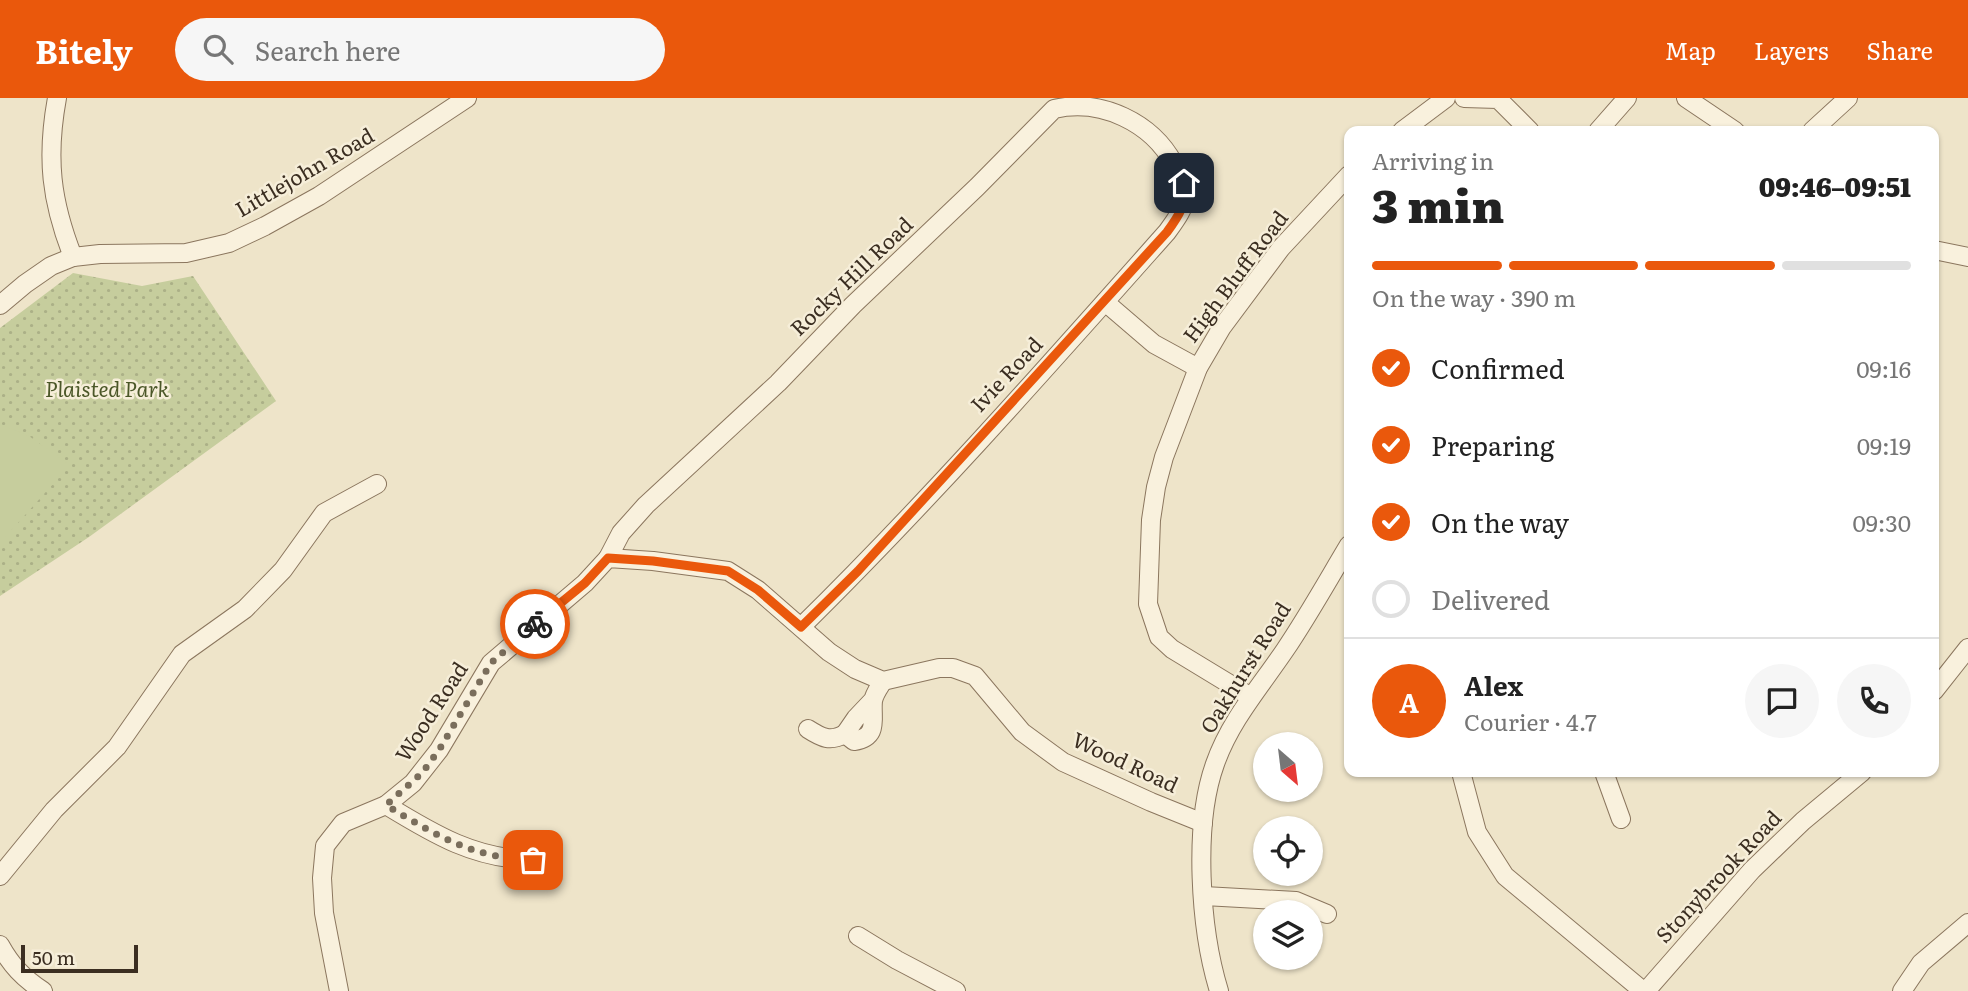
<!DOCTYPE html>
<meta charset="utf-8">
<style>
:root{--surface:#fff;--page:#f6f6f6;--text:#222;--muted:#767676;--line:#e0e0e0;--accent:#ea580c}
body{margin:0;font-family:Literata,serif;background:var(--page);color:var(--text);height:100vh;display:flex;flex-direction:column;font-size:26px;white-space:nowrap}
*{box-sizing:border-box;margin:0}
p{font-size:23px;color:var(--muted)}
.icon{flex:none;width:38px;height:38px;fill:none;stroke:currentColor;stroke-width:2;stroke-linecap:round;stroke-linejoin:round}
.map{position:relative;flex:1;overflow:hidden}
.panel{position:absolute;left:1344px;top:28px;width:595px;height:651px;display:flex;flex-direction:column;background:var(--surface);border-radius:14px;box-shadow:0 2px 5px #0004}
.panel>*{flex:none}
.needle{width:46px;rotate:152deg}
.controls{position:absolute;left:1253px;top:634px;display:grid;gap:14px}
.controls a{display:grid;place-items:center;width:70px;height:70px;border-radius:50%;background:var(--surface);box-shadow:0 2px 5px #0004;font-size:35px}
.scale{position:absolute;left:21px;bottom:18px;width:117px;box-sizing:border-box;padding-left:7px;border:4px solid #3b2e21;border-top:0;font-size:19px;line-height:24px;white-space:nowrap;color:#3b2e21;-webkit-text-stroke:5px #f6eed9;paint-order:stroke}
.pin{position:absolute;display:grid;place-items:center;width:60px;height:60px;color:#fff;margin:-30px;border-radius:14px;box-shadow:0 4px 10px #0006}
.courier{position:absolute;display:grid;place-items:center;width:70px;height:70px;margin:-35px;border:5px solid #ea580c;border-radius:50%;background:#fff;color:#222;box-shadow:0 2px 9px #0007}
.head em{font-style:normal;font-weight:800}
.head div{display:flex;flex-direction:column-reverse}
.head{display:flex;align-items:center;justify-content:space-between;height:119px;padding:0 28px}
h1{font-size:46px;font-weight:800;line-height:52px}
.bar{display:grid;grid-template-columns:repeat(4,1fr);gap:10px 7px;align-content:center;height:84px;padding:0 28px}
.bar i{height:9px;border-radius:5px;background:var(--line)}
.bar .on{background:var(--accent)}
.bar p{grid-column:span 4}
.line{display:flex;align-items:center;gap:18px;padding:0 28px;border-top:2px solid var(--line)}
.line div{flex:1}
.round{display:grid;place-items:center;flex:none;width:74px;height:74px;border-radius:37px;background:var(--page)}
ol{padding:0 28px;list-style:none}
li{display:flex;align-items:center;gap:21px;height:77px}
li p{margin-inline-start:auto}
li .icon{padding:7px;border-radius:50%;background:var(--accent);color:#fff;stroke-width:4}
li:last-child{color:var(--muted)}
li i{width:38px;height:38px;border:4px solid var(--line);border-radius:50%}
header{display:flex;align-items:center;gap:42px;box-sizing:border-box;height:98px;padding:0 35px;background:var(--accent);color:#fff}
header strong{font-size:33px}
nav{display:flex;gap:38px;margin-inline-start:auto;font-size:24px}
.search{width:490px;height:63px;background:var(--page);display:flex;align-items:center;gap:18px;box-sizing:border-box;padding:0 24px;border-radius:38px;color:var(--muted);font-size:26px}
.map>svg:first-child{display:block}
</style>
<header>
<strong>Bitely</strong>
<div class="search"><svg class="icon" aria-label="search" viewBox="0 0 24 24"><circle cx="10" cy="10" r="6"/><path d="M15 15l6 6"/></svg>Search here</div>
<nav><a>Map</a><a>Layers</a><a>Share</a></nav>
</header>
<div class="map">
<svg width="1968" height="893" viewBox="0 0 1968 893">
<defs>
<pattern id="green-dots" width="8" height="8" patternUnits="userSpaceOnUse" patternTransform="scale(1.75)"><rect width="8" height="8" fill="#c6cd9d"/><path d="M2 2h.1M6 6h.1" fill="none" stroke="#abb087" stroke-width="1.8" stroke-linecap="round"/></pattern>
</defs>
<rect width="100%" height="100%" fill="#eee4c9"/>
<path fill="url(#green-dots)" d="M73,175L142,188L193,178L276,303L89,439L0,498V230Z"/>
<path fill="#c6cd9d" d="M0,326L29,338L70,367L0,445Z"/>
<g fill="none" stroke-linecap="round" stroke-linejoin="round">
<g stroke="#8b765e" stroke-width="20">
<g id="minor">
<path d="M57,0C46,60 51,103 73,159"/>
<path d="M1464,0L1498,1L1530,33"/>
<path d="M1686,0L1735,33"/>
<path d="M1402,33L1446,0"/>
<path d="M1598,33L1627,0"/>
<path d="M1812,33L1848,0"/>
<path d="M1934,152L1968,159"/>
<path d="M1105,204L1154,246L1198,270"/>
<path d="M0,207L25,186L51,168L73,159L100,156L186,155L229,145L265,128L319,98L467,0"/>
<path d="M608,460L621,435L646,407L778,285L853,207L977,89L1054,11C1102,0 1152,25 1174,66C1179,75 1186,85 1186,96C1185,110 1175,123 1167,134C1048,268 929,403 801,529"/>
<path d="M1934,593L1968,550"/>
<path d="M1251,599L1172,551L1159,539L1148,506L1151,422L1156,389L1164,359L1198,270L1222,229L1281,150L1349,77"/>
<path d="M873,602L856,620L845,636L854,643C880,639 871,620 873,603C874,596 880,588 883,583"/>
<path d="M808,631C822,640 830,644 845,636"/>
<path d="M1461,674L1477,734L1505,778L1643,893"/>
<path d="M1604,674L1621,721"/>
<path d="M386,707C435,737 475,761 533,762"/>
<path d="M0,778L54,712L117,649L182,556L245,511L283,472L324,415L377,386"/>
<path d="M1204,798L1296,803L1327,816"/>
<path d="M858,838L897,862L956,893"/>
<path d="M0,847C11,867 23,880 43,893"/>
<path d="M339,893L324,815L322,780L325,748L343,725L386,707L413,685L439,652L491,565L585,485L608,460L653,463L728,473L758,492L829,554L855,571L883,583L939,570H953L975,578L1022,634L1063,664L1151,704L1203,725"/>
<path d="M1219,893C1200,831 1193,727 1215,666C1230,623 1260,589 1285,552C1308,518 1328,482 1349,447"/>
<path d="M1646,893L1752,772L1803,723L1862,674"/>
<path d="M1902,893L1921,865L1968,825"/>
</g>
</g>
<use href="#minor" stroke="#f9f1dd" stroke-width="18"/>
</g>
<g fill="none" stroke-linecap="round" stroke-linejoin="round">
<path stroke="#7a6e5c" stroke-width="7" stroke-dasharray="0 12.6" d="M533,762C475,761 435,737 386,707L422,675L439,652L491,565L535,526"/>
<path stroke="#ea580c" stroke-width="9" d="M535,526L585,485L608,460L653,463L728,473L758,492L801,529L858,473L1167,134C1178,119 1188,105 1184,85"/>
</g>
<g text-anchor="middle" stroke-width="5" stroke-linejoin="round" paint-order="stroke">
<g font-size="21" fill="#3b2e21" stroke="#f6eed9">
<text transform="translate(305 75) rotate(-30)" y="7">Littlejohn Road</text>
<text transform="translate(852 179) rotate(-44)" y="7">Rocky Hill Road</text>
<text transform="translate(1236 179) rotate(-53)" y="7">High Bluff Road</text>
<text transform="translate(1007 277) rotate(-47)" y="7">Ivie Road</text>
<text transform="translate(1246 570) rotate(-58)" y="7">Oakhurst Road</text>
<text transform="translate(432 614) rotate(-57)" y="7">Wood Road</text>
<text transform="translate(1125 665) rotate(25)" y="7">Wood Road</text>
<text transform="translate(1719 779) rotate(-47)" y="7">Stonybrook Road</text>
</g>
<g font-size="21" font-style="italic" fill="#4b5728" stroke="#f6eed9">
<text x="107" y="299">Plaisted Park</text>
</g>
</g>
</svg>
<div class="controls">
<a><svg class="needle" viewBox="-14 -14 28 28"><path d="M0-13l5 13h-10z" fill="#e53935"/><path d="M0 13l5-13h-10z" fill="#767676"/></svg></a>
<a><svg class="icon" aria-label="locate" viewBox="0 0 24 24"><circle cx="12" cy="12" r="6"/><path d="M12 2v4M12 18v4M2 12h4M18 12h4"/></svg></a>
<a><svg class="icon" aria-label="layers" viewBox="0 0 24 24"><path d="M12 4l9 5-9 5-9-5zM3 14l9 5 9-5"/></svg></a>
</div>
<div class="scale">50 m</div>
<div class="pin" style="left:533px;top:762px;background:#ea580c"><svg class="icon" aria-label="bag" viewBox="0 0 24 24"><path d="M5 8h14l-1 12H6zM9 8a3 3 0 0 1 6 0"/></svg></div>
<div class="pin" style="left:1184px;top:85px;background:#1f2937"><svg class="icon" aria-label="home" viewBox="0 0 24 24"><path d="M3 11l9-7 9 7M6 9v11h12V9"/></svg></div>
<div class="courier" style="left:535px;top:526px"><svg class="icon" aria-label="bike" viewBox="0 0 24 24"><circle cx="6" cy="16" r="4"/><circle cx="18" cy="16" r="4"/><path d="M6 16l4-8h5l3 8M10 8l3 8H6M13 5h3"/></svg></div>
<section class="panel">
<div class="head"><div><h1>3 min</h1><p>Arriving in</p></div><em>09:46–09:51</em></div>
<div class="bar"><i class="on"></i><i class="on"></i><i class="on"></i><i></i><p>On the way · 390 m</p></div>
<ol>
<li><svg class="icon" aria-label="check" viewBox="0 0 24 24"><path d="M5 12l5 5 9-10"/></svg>Confirmed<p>09:16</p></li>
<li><svg class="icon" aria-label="check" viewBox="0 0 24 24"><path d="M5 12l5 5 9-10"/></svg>Preparing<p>09:19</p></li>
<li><svg class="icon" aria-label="check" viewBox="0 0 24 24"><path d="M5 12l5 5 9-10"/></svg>On the way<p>09:30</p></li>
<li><i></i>Delivered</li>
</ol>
<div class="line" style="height:126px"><b class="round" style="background:var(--accent);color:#fff">A</b><div><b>Alex</b><p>Courier · 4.7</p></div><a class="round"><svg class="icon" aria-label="chat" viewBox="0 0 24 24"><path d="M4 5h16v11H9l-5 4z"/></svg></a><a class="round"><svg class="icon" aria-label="phone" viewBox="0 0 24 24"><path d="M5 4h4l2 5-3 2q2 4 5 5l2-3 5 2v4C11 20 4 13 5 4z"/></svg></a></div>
</section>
</div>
